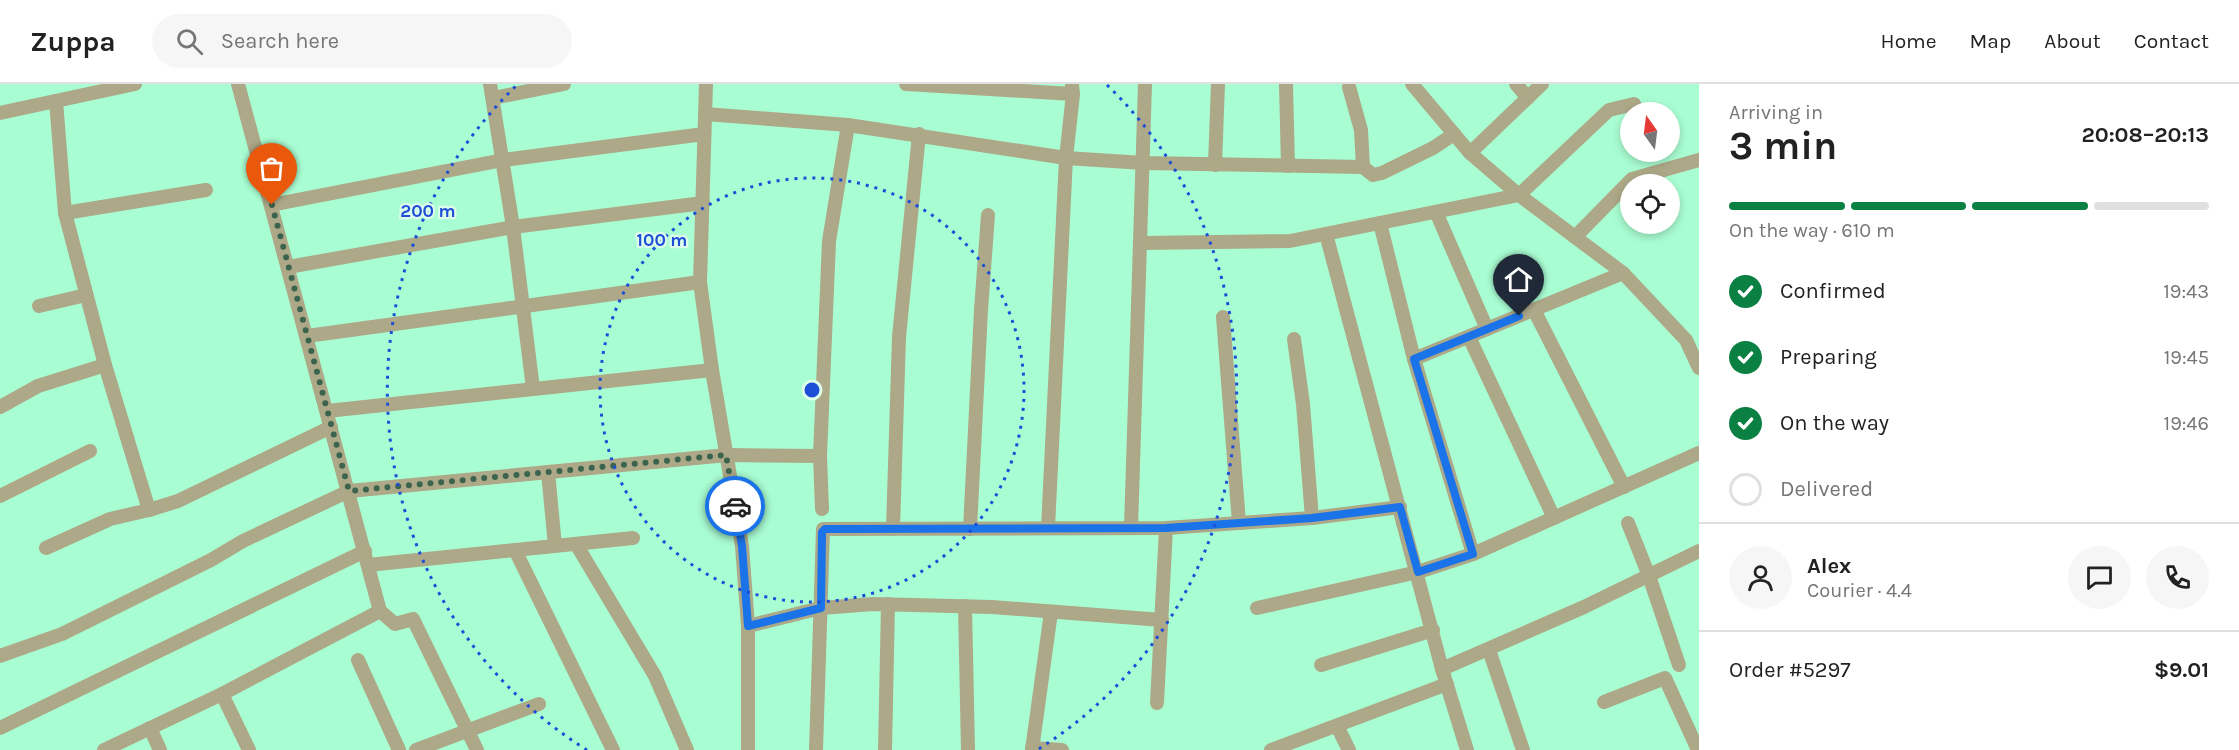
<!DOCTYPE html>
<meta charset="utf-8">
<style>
:root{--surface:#fff;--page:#f6f6f6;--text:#222;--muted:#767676;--line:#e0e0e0;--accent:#0b8043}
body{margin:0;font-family:Karla,sans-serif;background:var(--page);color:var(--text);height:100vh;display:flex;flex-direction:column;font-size:22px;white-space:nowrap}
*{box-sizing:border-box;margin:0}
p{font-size:20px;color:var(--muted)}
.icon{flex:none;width:33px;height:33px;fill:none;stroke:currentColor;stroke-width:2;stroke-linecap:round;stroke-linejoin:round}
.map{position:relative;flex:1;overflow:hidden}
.details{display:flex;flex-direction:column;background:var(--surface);width:540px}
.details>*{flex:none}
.needle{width:39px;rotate:346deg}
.controls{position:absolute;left:1620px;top:18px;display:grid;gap:12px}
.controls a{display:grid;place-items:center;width:60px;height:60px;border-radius:50%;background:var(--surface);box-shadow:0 3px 9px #0003;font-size:30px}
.pin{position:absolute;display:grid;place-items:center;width:51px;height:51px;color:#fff;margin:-62px -26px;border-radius:50% 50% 50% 0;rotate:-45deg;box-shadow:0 0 6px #0007}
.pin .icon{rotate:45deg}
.courier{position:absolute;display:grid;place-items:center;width:60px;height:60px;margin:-30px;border:4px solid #1a73e8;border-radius:50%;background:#fff;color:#222;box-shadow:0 2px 8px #0007}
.summary em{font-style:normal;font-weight:700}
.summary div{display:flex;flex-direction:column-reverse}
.summary{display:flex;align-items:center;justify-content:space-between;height:102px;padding:0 30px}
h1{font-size:39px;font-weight:700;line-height:45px}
.bar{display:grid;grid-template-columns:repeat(4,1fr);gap:9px 6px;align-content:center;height:72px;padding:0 30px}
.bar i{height:8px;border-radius:4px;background:var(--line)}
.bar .on{background:var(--accent)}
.bar p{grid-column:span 4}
.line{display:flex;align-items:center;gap:15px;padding:0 30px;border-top:2px solid var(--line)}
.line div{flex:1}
.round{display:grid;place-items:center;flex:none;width:63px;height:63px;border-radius:32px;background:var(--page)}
ol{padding:0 30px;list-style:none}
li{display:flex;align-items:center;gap:18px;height:66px}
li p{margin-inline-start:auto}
li .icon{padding:6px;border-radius:50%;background:var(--accent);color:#fff;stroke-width:4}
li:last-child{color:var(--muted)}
li i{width:33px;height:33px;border:3px solid var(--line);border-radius:50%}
header{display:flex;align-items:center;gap:36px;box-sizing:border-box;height:84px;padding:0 30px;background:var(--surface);border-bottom:2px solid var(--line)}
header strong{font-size:28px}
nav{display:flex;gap:33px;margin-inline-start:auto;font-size:21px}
.search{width:420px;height:54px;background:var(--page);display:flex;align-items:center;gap:15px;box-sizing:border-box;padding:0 21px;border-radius:33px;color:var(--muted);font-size:22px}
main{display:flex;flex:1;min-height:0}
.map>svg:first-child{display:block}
</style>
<header>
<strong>Zuppa</strong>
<div class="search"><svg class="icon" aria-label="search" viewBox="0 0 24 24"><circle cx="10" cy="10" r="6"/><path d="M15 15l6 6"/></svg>Search here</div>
<nav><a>Home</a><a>Map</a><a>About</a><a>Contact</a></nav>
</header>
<main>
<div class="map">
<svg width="1699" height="666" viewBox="0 0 1699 666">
<rect width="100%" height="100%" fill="#a9fdd2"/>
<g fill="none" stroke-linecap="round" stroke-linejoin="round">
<g stroke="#ada887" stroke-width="14">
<path d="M238,0L380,527L395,540L413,535L477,666"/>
<path d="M490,0L513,143L533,305"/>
<path d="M706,0L700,198L712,286L742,462L748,542V666"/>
<path d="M906,0L1073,10"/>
<path d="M1286,0L1288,82"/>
<path d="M1412,0L1470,69L1519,111L1623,189L1686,256L1699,284"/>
<path d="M1516,0L1528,14"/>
<path d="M1349,3L1361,46L1363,83"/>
<path d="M493,14L564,0"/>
<path d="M56,17L65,129L105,281L149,426"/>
<path d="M0,29L135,0"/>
<path d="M705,30L848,41L1066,74L1144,79L1363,83L1373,91L1382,89L1433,64L1454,50"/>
<path d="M1470,69L1542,0"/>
<path d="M1215,81L1218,0"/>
<path d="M271,121L503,76L704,50"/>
<path d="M1436,128L1487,245"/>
<path d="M65,129L206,106"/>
<path d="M1380,139L1414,275L1473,470"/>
<path d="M1326,150L1442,585L1467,666"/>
<path d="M1575,153L1632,95L1699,76"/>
<path d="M1142,159L1290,157L1519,111L1609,26L1634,20"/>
<path d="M288,183L513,143L703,119"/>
<path d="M39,222L86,211"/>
<path d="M1534,226L1624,403"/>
<path d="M1223,233L1239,439"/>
<path d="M307,252L700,198"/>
<path d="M1469,253L1554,434"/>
<path d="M1294,255L1303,320L1312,434"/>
<path d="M1414,275L1623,189"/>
<path d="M0,323L38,302L105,281"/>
<path d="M327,327L712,286"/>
<path d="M548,388L555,462"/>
<path d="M0,412L90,367"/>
<path d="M822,425L820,372L829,157L848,41"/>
<path d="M1628,439L1649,492L1679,581"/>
<path d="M1048,444L1066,74L1073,10L1072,0"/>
<path d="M1131,444L1145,0"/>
<path d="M893,445L899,253L919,50"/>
<path d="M970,445L981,226L988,131"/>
<path d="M576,460L655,592L687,666"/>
<path d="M46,464L110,435L149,426L178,417L331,343"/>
<path d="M515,466L613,666"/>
<path d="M368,481L633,454"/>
<path d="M965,522L968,666"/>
<path d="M1257,524L1418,488L1473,470L1699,369"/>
<path d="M748,542L821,524L873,520L992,523L1162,536"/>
<path d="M1489,566L1523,666"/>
<path d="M0,572L62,550L211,476L243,457L349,407L727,371L820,372"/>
<path d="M358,576L399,666"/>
<path d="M1321,581L1433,546"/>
<path d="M1442,585L1584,523L1699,467"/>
<path d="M222,610L249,666"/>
<path d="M1604,618L1665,594L1698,666"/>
<path d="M1157,619L1166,444"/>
<path d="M1337,642L1349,666"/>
<path d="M0,644L365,467"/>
<path d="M150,644L160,666"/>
<path d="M1032,664L1062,666"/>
<path d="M104,666L222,610L380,527"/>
<path d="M416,666L539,620"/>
<path d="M816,666L823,445L1166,444L1312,434L1400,423"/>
<path d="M885,666L888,520"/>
<path d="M1032,666L1051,528"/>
<path d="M1271,666L1447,600"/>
</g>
</g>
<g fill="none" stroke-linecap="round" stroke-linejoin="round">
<path stroke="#3b644e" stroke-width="6" stroke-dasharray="0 10.8" d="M272,121L349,407L726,371L735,422"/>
<path stroke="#1a73e8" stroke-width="8" d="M735,422L742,462L748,542L821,524L822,448L825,445L1166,444L1312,434L1400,423L1418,488L1473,470L1414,275L1519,232"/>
</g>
<g fill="none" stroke="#1d4ed8" stroke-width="3" stroke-dasharray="3 6">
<circle cx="812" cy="306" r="212"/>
<path d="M587 666A424 424 0 0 1 517 1M1107 1A424 424 0 0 1 1037 666"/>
</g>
<circle cx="812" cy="306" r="9" fill="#1d4ed8" stroke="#defeec" stroke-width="3"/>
<g font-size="18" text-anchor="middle" font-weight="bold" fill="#1d4ed8" stroke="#defeec" stroke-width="4.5" stroke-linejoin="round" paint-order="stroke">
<text x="428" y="133">200 m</text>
<text x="662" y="162">100 m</text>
</g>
</svg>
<div class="controls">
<a><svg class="needle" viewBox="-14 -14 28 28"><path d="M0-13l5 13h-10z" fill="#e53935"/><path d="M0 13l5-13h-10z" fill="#767676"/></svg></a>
<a><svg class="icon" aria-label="locate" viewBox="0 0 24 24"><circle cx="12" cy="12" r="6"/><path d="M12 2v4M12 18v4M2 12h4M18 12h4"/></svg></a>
</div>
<div class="pin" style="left:272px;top:121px;background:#ea580c"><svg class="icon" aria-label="bag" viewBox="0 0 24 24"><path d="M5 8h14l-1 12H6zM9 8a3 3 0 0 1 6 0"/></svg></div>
<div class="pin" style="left:1519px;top:232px;background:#1f2937"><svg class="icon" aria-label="home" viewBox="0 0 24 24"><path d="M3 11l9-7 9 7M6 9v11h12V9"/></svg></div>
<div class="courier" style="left:735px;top:422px"><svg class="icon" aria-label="car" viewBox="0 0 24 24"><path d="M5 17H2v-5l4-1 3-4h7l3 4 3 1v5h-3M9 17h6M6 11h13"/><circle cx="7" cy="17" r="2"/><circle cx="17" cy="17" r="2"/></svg></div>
</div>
<section class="details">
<div class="summary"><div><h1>3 min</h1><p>Arriving in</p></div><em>20:08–20:13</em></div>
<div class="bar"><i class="on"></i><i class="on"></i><i class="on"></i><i></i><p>On the way · 610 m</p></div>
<ol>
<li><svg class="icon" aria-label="check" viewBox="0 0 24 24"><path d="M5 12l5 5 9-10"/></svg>Confirmed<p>19:43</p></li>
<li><svg class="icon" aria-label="check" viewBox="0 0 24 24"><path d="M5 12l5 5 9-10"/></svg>Preparing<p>19:45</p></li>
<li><svg class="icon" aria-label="check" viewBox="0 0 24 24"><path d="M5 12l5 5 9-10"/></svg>On the way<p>19:46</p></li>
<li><i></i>Delivered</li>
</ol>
<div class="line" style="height:108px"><a class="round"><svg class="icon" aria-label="person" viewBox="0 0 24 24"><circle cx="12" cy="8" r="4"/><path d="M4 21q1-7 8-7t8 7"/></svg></a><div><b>Alex</b><p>Courier · 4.4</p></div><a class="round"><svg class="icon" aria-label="chat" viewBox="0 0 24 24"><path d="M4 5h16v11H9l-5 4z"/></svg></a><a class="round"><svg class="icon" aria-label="phone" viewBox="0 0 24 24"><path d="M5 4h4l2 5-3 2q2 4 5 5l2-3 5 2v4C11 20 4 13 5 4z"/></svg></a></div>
<div class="line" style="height:78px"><div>Order #5297</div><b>$9.01</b></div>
</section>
</main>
